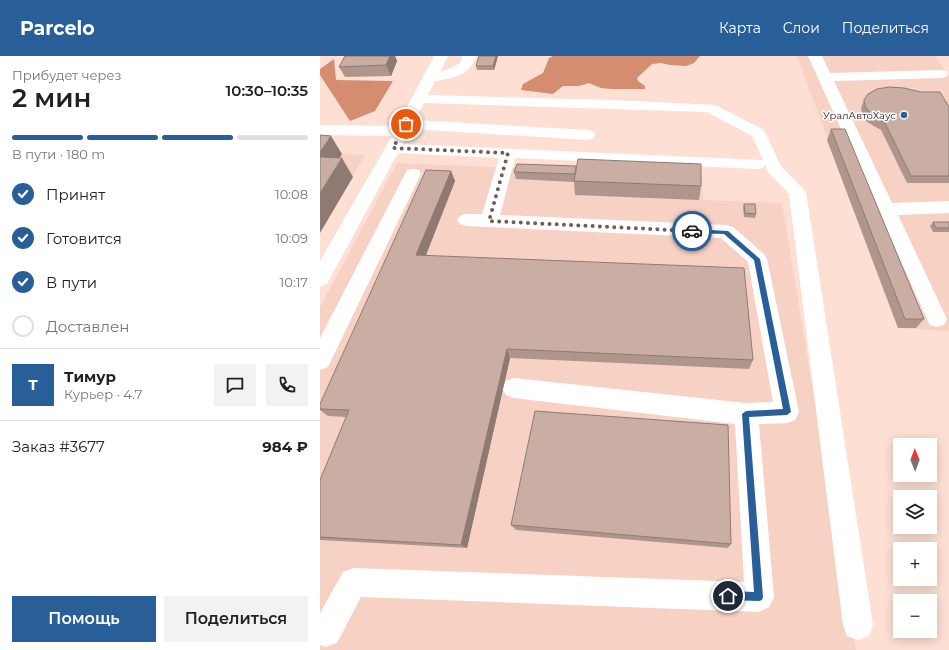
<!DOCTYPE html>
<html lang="ru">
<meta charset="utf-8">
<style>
:root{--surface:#fff;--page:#f2f2f2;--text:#202124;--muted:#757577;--line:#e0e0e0;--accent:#295f98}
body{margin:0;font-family:Montserrat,sans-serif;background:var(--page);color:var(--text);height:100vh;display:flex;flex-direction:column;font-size:15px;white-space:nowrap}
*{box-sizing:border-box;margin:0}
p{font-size:13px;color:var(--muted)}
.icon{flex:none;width:22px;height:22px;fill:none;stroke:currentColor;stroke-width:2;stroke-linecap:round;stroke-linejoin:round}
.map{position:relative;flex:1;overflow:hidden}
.details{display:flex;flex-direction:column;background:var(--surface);width:320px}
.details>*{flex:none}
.needle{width:26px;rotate:359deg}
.buttons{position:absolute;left:573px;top:382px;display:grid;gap:8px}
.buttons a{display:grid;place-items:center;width:44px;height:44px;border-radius:0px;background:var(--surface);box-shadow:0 2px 10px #0003;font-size:20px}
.pin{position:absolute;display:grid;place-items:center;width:34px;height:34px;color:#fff;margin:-17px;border:2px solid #fff;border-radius:50%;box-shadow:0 1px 4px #0007}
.courier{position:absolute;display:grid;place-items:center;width:40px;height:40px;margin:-20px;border:3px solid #295f98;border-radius:50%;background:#fff;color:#222;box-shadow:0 1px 5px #0007}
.overview em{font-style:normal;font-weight:600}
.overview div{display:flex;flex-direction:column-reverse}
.overview{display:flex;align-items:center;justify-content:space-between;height:68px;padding:0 12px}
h1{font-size:26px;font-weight:600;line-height:30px}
.bar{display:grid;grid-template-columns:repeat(4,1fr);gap:6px 4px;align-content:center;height:48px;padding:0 12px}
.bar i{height:5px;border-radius:3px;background:var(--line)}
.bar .selected{background:var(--accent)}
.bar p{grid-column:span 4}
.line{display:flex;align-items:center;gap:10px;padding:0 12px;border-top:1px solid var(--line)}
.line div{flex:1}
.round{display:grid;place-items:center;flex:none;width:42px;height:42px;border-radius:0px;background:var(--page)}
ol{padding:0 12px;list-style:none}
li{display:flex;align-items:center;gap:12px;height:44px}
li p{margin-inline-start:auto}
li .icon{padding:4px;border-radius:50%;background:var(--accent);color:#fff;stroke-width:4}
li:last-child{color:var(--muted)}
li i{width:22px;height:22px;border:2px solid var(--line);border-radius:50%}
.button{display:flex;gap:8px;margin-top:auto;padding:8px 12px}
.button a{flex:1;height:46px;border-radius:0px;background:var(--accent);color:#fff;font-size:16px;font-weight:600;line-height:46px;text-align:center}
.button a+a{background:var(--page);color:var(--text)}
header{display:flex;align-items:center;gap:24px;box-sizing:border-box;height:56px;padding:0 20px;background:var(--accent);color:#fff}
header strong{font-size:19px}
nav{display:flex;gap:22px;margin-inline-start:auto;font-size:14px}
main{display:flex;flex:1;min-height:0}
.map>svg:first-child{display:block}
</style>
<header>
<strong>Parcelo</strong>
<nav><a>Карта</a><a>Слои</a><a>Поделиться</a></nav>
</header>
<main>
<section class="details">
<div class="overview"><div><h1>2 мин</h1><p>Прибудет через</p></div><em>10:30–10:35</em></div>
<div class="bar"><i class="selected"></i><i class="selected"></i><i class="selected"></i><i></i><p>В пути · 180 m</p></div>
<ol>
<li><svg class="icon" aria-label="check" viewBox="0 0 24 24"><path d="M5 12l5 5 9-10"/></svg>Принят<p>10:08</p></li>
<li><svg class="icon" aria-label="check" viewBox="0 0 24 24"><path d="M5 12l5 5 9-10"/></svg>Готовится<p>10:09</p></li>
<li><svg class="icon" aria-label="check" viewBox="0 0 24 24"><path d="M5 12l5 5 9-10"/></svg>В пути<p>10:17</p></li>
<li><i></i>Доставлен</li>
</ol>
<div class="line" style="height:72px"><b class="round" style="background:var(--accent);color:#fff">Т</b><div><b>Тимур</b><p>Курьер · 4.7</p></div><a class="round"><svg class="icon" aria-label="chat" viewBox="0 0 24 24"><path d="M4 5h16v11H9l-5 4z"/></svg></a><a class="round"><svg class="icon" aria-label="phone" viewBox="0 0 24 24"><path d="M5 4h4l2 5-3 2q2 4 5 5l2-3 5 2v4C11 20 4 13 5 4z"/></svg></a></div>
<div class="line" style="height:52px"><div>Заказ #3677</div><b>984 ₽</b></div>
<div class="button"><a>Помощь</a><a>Поделиться</a></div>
</section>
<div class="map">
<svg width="629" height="594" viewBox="0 0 629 594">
<rect width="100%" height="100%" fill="#fddfd4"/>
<g fill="#f7d2c4">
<path d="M477,0H615L629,21V275L578,272Z"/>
<path d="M0,97L45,99L0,177Z"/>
<path d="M77,107L382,120L383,144L462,147L536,594H0V251Z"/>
</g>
<g fill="#d58d71">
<path d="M233,0H380L374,7L366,10L350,9L341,7L332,8L317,22L318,25L325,30V33H292L281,32L269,27L259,30H243L233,38L201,34L203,28L223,17L229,2Z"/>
<path d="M14,3L16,24L73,25L55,55L30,65L0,19V13Z"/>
</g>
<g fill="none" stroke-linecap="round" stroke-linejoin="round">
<g fill="#fff" fill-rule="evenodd">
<path d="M114,0H128L120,16L127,14L140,7L142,0H156C149,20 134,22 115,25L108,39L293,44L395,49L444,74L461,110L486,136L553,569L549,580L538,584L527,580L523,569L469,138L448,116L445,109L443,112L437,113L195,102L180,159L406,169L413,171L444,198L447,203L479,356L475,364L467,367L439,368L454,541L449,551L439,556L41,541L17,587L6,591L0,589V557L23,516L33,512L424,526L415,368L194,342L186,339L182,332L186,325L194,322L426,347L453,346L428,206L401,182L146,170L140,168L137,164L140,160L146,158H162L179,102L78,97L7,228L0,231V205L72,80L0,79V69L77,70ZM104,47L387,56L432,80L443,104L83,88L91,73L268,84L273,82L276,79L273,76L268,74L95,64Z"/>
<path d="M488,0H502L510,17L621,14L626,15L628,18L626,21L621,22L514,25L572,147L629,145V157L578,159L627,263L624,269L617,271L610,269L607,263Z"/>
<path d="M93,113L99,114L101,118L8,311L0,314V282L85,118L87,114Z"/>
</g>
</g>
<g fill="#af968c">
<path d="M25,0H75L77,5L71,20L25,21L19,11Z"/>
<path d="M159,0H178L174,14H157L156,10Z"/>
<path d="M544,44L629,51V127H587L561,74L547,66L542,57L541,52Z"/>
<path d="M511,73L604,263L596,272H578L507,84Z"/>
<path d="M197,108L381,130L379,144L255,139L254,126L196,123L194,116Z"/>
<path d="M131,115L135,125L106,199L433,304L429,313L190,302L147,492L0,484V424L26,361L8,360L0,354V348Z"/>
<path d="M424,148L436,158L435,162L424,161L423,152Z"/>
<path d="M613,166H629V176H613L610,170Z"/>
<path d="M191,469L411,488L408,492L196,474Z"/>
</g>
<g fill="#8e7a72">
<path d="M70,0H75L77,5L71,20L66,9Z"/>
<path d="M176,0H178L174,14L173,10Z"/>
<path d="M11,80L22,98L8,120L0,107V96Z"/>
<path d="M22,102L33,121L0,177V137Z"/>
<path d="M131,115L135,125L102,209L96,199Z"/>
<path d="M187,293L190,302L147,492L141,489Z"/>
</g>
<g fill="#cbaea3" stroke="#8e7a72">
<path d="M25,0H70L66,9L19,11Z"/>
<path d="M159,0H176L173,10H156Z"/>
<path d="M569,31L584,32L601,36H620L629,51V120H591L565,67L551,58L545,50L544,44L548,38L557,33Z"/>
<path d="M511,73H525L604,263H585Z"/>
<path d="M0,79L11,80L0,96Z"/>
<path d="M0,101L22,102L0,137Z"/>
<path d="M258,103L381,108V130L254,125Z"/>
<path d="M197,108L256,110L255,118L194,116Z"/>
<path d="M106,114L131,115L96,199L424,212L433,304L187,293L141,489L0,481V424L29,354L0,353V348Z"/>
<path d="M424,148H435L436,158L425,157Z"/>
<path d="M613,166H629V172H616Z"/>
<path d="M215,355L408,369L411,488L191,469Z"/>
</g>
<path fill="#295f98" d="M370,173L408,175L440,203L471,356L467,359L429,361L443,541L442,544L439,545L408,544L405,543L403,540L405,536L408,535L434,536L422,358L426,355L463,353L434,204L404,178L372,177L369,175Z"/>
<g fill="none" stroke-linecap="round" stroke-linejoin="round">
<path stroke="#6f5e57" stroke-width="4" stroke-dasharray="0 7.2" d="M86,68L73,92L188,97L169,165L372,175"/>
</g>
<circle fill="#295f98" stroke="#fff" stroke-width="1.5" cx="584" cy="59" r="4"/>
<g text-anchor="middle" stroke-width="3" stroke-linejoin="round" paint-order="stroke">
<g font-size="10" fill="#221814" stroke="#fff" text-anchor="end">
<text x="576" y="63">УралАвтоХаус</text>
</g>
</g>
</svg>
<div class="buttons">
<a><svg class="needle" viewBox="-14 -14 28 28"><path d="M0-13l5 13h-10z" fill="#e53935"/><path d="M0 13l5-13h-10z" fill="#757577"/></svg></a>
<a><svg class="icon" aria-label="layers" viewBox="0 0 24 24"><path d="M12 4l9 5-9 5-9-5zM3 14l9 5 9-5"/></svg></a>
<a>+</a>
<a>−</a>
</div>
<div class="pin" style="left:86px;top:68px;background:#ea580c"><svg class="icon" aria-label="bag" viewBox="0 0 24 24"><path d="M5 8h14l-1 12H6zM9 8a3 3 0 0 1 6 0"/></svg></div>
<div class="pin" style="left:408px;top:540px;background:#1f2937"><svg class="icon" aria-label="home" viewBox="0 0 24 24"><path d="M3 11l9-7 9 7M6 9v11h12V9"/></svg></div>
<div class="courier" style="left:372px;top:175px"><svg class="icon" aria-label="car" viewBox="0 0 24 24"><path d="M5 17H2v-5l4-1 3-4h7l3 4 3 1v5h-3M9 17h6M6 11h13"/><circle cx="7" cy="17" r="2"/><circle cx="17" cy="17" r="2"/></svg></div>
</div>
</main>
